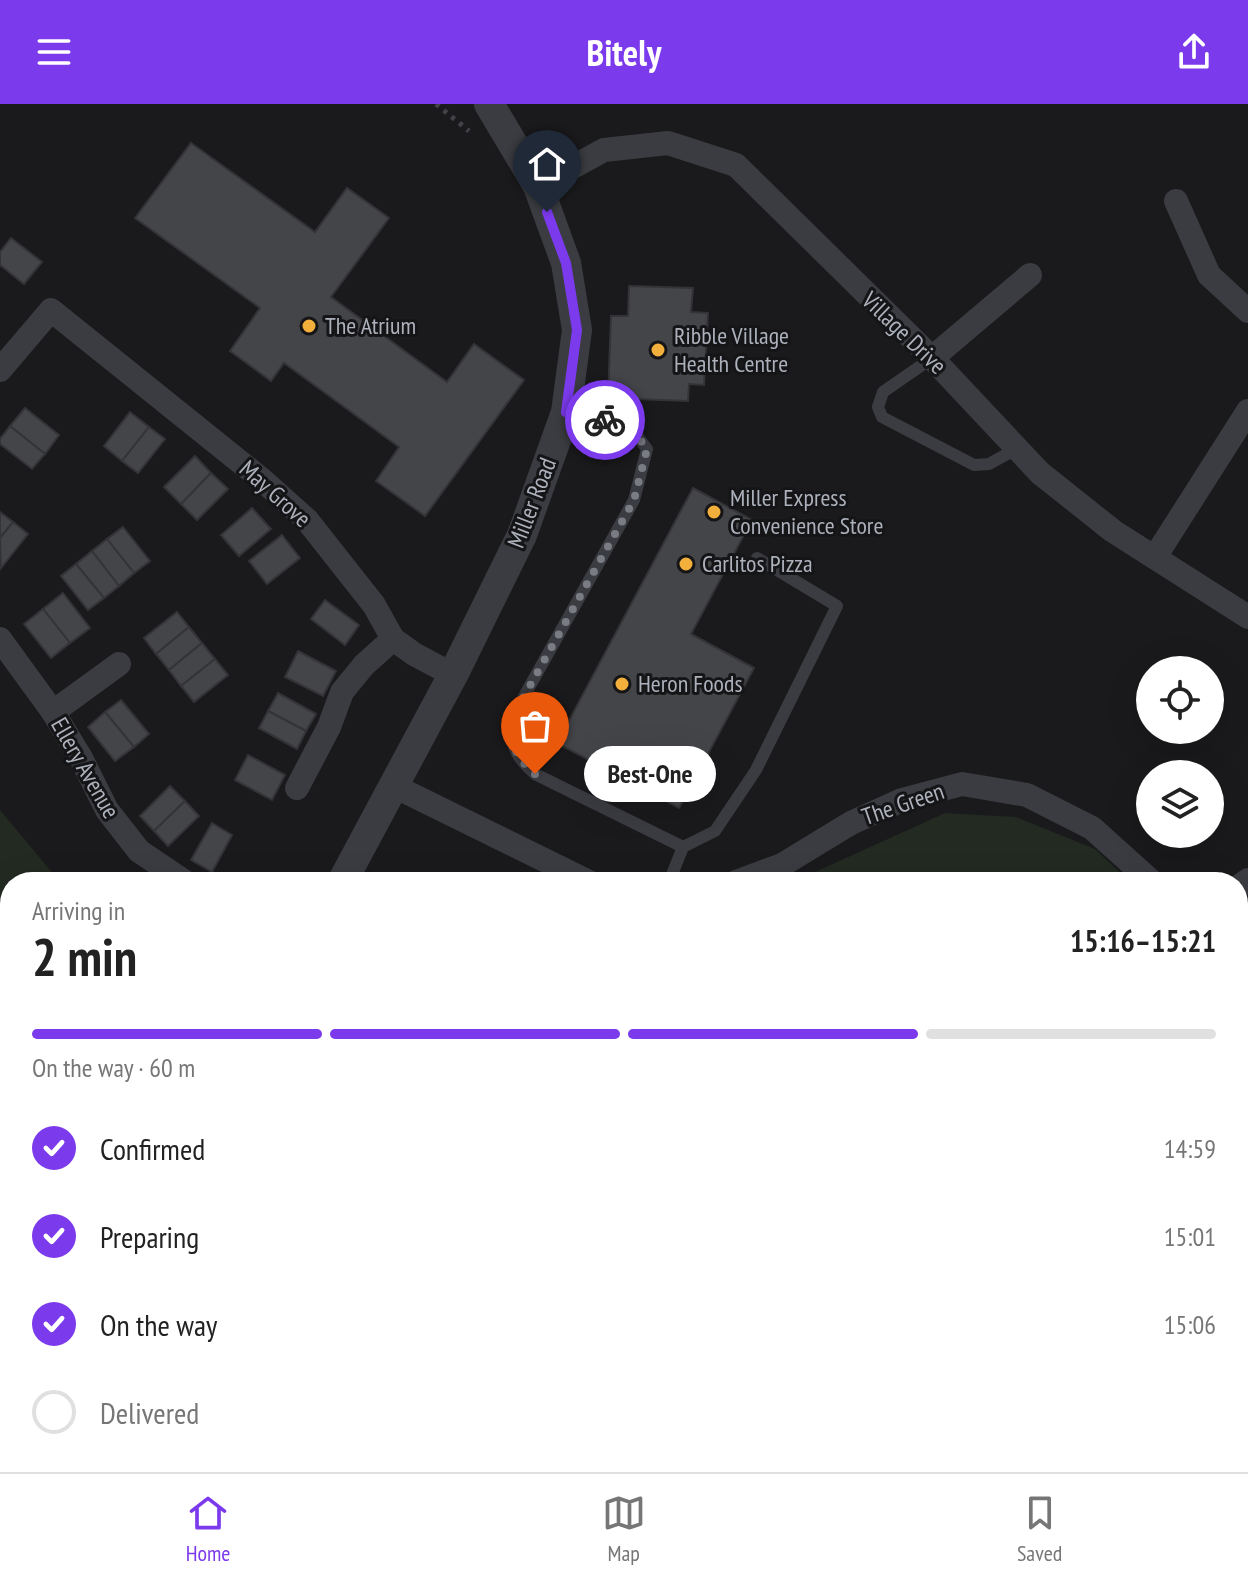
<!DOCTYPE html>
<meta charset="utf-8">
<style>
:root{--surface:#fff;--page:#f6f6f6;--text:#222;--muted:#767676;--line:#e0e0e0;--accent:#7c3aed}
body{margin:0;font-family:"PT Sans Narrow",sans-serif;background:var(--page);color:var(--text);height:100vh;display:flex;flex-direction:column;font-size:30px;white-space:nowrap}
*{box-sizing:border-box;margin:0}
p{font-size:26px;color:var(--muted)}
.icon{flex:none;width:44px;height:44px;fill:none;stroke:currentColor;stroke-width:2;stroke-linecap:round;stroke-linejoin:round}
.map{position:relative;flex:1;overflow:hidden}
.panel{position:absolute;left:0px;top:768px;width:1248px;height:600px;display:flex;flex-direction:column;background:var(--surface);border-radius:32px 32px 0 0;box-shadow:0 8px 32px #0002}
.panel>*{flex:none}
.controls{position:absolute;left:1136px;top:552px;display:grid;gap:16px}
.controls a{display:grid;place-items:center;width:88px;height:88px;border-radius:50%;background:var(--surface);box-shadow:0 8px 32px #0002;font-size:40px}
.pin{position:absolute;display:grid;place-items:center;width:68px;height:68px;color:#fff;margin:-82px -34px;border-radius:50% 50% 50% 0;rotate:-45deg;box-shadow:0 0 8px #0007}
.pin .icon{rotate:45deg}
.courier{position:absolute;display:grid;place-items:center;width:80px;height:80px;margin:-40px;border:6px solid #7c3aed;border-radius:50%;background:#fff;color:#222;box-shadow:0 2px 10px #0007}
.bubble{position:absolute;height:56px;border-radius:28px;background:var(--surface);box-shadow:0 8px 32px #0002;font-size:26px;font-weight:700;line-height:56px;text-align:center}
.summary em{font-style:normal;font-weight:700}
.summary div{display:flex;flex-direction:column-reverse}
.summary{display:flex;align-items:center;justify-content:space-between;height:136px;padding:0 32px}
h1{font-size:52px;font-weight:700;line-height:60px}
.bar{display:grid;grid-template-columns:repeat(4,1fr);gap:12px 8px;align-content:center;height:96px;padding:0 32px}
.bar i{height:10px;border-radius:6px;background:var(--line)}
.bar .active{background:var(--accent)}
.bar p{grid-column:span 4}
ol{padding:0 32px;list-style:none}
li{display:flex;align-items:center;gap:24px;height:88px}
li p{margin-inline-start:auto}
li .icon{padding:8px;border-radius:50%;background:var(--accent);color:#fff;stroke-width:4}
li:last-child{color:var(--muted)}
li i{width:44px;height:44px;border:4px solid var(--line);border-radius:50%}
header{display:flex;justify-content:space-between;align-items:center;height:104px;padding:0 32px;background:var(--accent);color:#fff;font-size:36px;font-weight:700}
.tab-bar{display:flex;justify-content:space-around;align-items:center;height:112px;border-top:2px solid var(--line);background:var(--surface);font-size:22px;color:var(--muted)}
.tab-bar a{display:grid;justify-items:center;gap:4px}
.tab-bar .active{color:var(--accent)}
.map>svg:first-child{display:block}
</style>
<header><svg class="icon" aria-label="menu" viewBox="0 0 24 24"><path d="M4 6h16M4 12h16M4 18h16"/></svg>Bitely<svg class="icon" aria-label="share" viewBox="0 0 24 24"><path d="M12 15V3M7 8l5-5 5 5M5 13v7h14v-7"/></svg></header>
<div class="map">
<svg width="1248" height="1368" viewBox="0 0 1248 1368">
<rect width="100%" height="100%" fill="#1a1a1c"/>
<g fill="#222a22">
<path d="M0,706L60,778H10V1323L0,1341Z"/>
<path d="M945,709L1016,713L1095,745L1130,778H793Z"/>
<path d="M1238,927L1248,961V1097L1238,1121Z"/>
<path d="M1248,1305V1368H1180L1191,1358H1238V1314Z"/>
<path d="M51,1358H617L636,1368H46Z"/>
</g>
<g fill="#444549" stroke="#343438" stroke-width="2">
<path d="M191,39L315,128L347,84L389,114L331,193L447,278L474,240L524,276L425,412L376,377L399,343L284,259L271,277L230,247L260,204L135,114Z"/>
<path d="M11,134L42,158L24,180L0,161V148Z"/>
<path d="M629,182L693,184L691,208L708,209L704,281L689,280L688,297L608,294L611,212H628Z"/>
<path d="M25,304L59,331L45,350L10,322Z"/>
<path d="M130,308L149,323L122,357L104,342Z"/>
<path d="M10,322L45,350L32,365L0,340V335Z"/>
<path d="M149,323L165,335L138,369L122,357Z"/>
<path d="M195,352L211,369L181,400L164,383Z"/>
<path d="M211,369L228,385L197,416L181,400Z"/>
<path d="M693,384L752,416L691,530L754,564L679,704L557,639Z"/>
<path d="M252,404L271,425L239,452L221,431Z"/>
<path d="M0,408L13,418L0,434Z"/>
<path d="M13,418L28,430L1,464L0,434Z"/>
<path d="M123,423L150,457L134,469L107,435Z"/>
<path d="M282,431L300,454L267,480L249,457Z"/>
<path d="M107,435L134,469L119,482L92,447Z"/>
<path d="M92,447L119,482L104,494L76,460Z"/>
<path d="M76,460L104,494L88,506L61,472Z"/>
<path d="M63,489L90,524L70,539L43,505Z"/>
<path d="M325,496L359,521L345,541L311,515Z"/>
<path d="M43,505L70,539L51,554L24,520Z"/>
<path d="M177,508L189,523L156,550L144,534Z"/>
<path d="M189,523L202,539L169,566L156,550Z"/>
<path d="M202,539L215,555L181,582L169,566Z"/>
<path d="M298,547L336,567L323,592L285,573Z"/>
<path d="M215,555L228,571L194,598L181,582Z"/>
<path d="M278,589L316,610L306,627L268,607Z"/>
<path d="M121,596L149,630L134,643L105,608Z"/>
<path d="M268,607L306,627L297,645L259,624Z"/>
<path d="M105,608L134,643L115,657L88,623Z"/>
<path d="M248,651L285,671L272,696L235,676Z"/>
<path d="M170,682L185,697L154,727L140,712Z"/>
<path d="M185,697L199,712L168,742L154,727Z"/>
<path d="M212,719L232,731L212,768L191,756Z"/>
</g>
<g fill="none" stroke-linecap="round" stroke-linejoin="round">
<g stroke="#414348" stroke-width="5" stroke-dasharray="4 6" stroke-linecap="butt">
<path d="M436,0L469,27"/>
<path d="M0,833L10,850"/>
<path d="M0,1068L10,1041"/>
<path d="M1238,1299L1248,1290"/>
<path d="M438,1358L455,1368"/>
<path d="M619,1358L637,1368"/>
<path d="M166,1368L185,1358"/>
<path d="M351,1368L367,1358"/>
<path d="M1160,1368L1171,1358"/>
</g>
<g stroke="#3b3c41" stroke-width="12">
<path d="M932,254L883,288L878,303L882,313L974,361L989,360L1016,345"/>
<path d="M566,308L629,321L647,345L634,396L517,605C510,637 509,647 535,670L683,743L669,778"/>
<path d="M683,743L715,727L756,666L837,502L757,454"/>
</g>
<g stroke="#3b3c41" stroke-width="24">
<path d="M538,82L604,46L668,39L736,61L932,254L1040,369L1113,427L1248,513"/>
<path d="M1176,97L1209,171L1248,207"/>
<path d="M932,254L1030,171"/>
<path d="M0,266L51,206L260,374L307,416L374,501L393,535L364,561L342,588L329,623L297,684"/>
<path d="M1155,453L1248,307"/>
<path d="M0,535L53,608L81,654L107,706L139,747L185,778"/>
<path d="M393,535L414,550L453,571"/>
<path d="M53,608L119,560"/>
<path d="M394,682L589,778"/>
<path d="M736,778L782,761L851,719L902,696L962,680L1027,691L1092,724L1152,778"/>
<path d="M1238,783L1248,776"/>
<path d="M1238,880L1248,894"/>
<path d="M1238,1157L1248,1145"/>
<path d="M860,1358L863,1368"/>
<path d="M1051,1368L1055,1358"/>
</g>
<g stroke="#3b3c41" stroke-width="30">
<path d="M342,778L453,571L522,431L566,308L577,226L566,159L538,82L489,0"/>
<path d="M0,1354L10,1338"/>
</g>
</g>
<g fill="none" stroke-linecap="round" stroke-linejoin="round">
<path stroke="#797c83" stroke-width="8" stroke-dasharray="0 14.4" d="M535,670C509,647 510,637 517,605L634,396L647,345L629,321L605,316"/>
<path stroke="#7c3aed" stroke-width="10" d="M547,108L566,159L577,226L566,308L605,316"/>
</g>
<g fill="#f2af3c" stroke="#151517" stroke-width="3">
<circle cx="309" cy="222" r="8"/>
<circle cx="658" cy="246" r="8"/>
<circle cx="714" cy="408" r="8"/>
<circle cx="686" cy="460" r="8"/>
<circle cx="622" cy="580" r="8"/>
</g>
<g text-anchor="middle" stroke-width="6" stroke-linejoin="round" paint-order="stroke">
<g font-size="24" fill="#acb1bb" stroke="#151517" text-anchor="start">
<text x="325" y="230">The Atrium</text>
<text x="674" y="240">Ribble Village<tspan x="674" dy="28">Health Centre</tspan></text>
<text x="730" y="402">Miller Express<tspan x="730" dy="28">Convenience Store</tspan></text>
<text x="702" y="468">Carlitos Pizza</text>
<text x="638" y="588">Heron Foods</text>
</g>
<g font-size="24" fill="#acb1bb" stroke="#151517">
<text transform="translate(904 229) rotate(44)" y="8">Village Drive</text>
<text transform="translate(275 390) rotate(42)" y="8">May Grove</text>
<text transform="translate(532 399) rotate(-69)" y="8">Miller Road</text>
<text transform="translate(85 664) rotate(60)" y="8">Ellery Avenue</text>
<text transform="translate(903 700) rotate(-19)" y="8">The Green</text>
</g>
</g>
</svg>
<div class="controls">
<a><svg class="icon" aria-label="locate" viewBox="0 0 24 24"><circle cx="12" cy="12" r="6"/><path d="M12 2v4M12 18v4M2 12h4M18 12h4"/></svg></a>
<a><svg class="icon" aria-label="layers" viewBox="0 0 24 24"><path d="M12 4l9 5-9 5-9-5zM3 14l9 5 9-5"/></svg></a>
</div>
<div class="pin" style="left:535px;top:670px;background:#ea580c"><svg class="icon" aria-label="bag" viewBox="0 0 24 24"><path d="M5 8h14l-1 12H6zM9 8a3 3 0 0 1 6 0"/></svg></div>
<div class="pin" style="left:547px;top:108px;background:#1f2937"><svg class="icon" aria-label="home" viewBox="0 0 24 24"><path d="M3 11l9-7 9 7M6 9v11h12V9"/></svg></div>
<div class="courier" style="left:605px;top:316px"><svg class="icon" aria-label="bike" viewBox="0 0 24 24"><circle cx="6" cy="16" r="4"/><circle cx="18" cy="16" r="4"/><path d="M6 16l4-8h5l3 8M10 8l3 8H6M13 5h3"/></svg></div>
<div class="bubble" style="left:584px;top:642px;width:132px">Best-One</div>
<section class="panel">
<div class="summary"><div><h1>2 min</h1><p>Arriving in</p></div><em>15:16–15:21</em></div>
<div class="bar"><i class="active"></i><i class="active"></i><i class="active"></i><i></i><p>On the way · 60 m</p></div>
<ol>
<li><svg class="icon" aria-label="check" viewBox="0 0 24 24"><path d="M5 12l5 5 9-10"/></svg>Confirmed<p>14:59</p></li>
<li><svg class="icon" aria-label="check" viewBox="0 0 24 24"><path d="M5 12l5 5 9-10"/></svg>Preparing<p>15:01</p></li>
<li><svg class="icon" aria-label="check" viewBox="0 0 24 24"><path d="M5 12l5 5 9-10"/></svg>On the way<p>15:06</p></li>
<li><i></i>Delivered</li>
</ol>
</section>
</div>
<nav class="tab-bar">
<a class="active"><svg class="icon" aria-label="home" viewBox="0 0 24 24"><path d="M3 11l9-7 9 7M6 9v11h12V9"/></svg>Home</a>
<a><svg class="icon" aria-label="map" viewBox="0 0 24 24"><path d="M3 6l6-2 6 2 6-2v14l-6 2-6-2-6 2zM9 4v14M15 6v14"/></svg>Map</a>
<a><svg class="icon" aria-label="saved" viewBox="0 0 24 24"><path d="M7 4h10v16l-5-4-5 4z"/></svg>Saved</a>
</nav>
